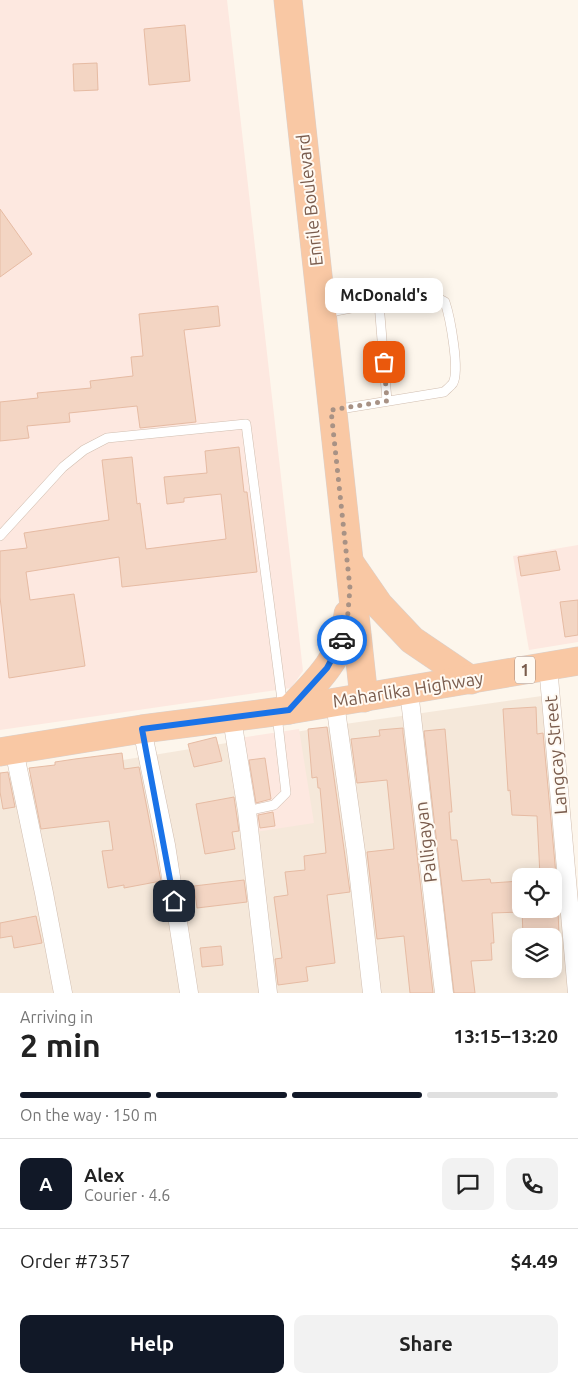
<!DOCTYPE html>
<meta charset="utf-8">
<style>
:root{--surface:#fff;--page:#f2f2f2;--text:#222;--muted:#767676;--line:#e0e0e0;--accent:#111827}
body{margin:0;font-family:Ubuntu,sans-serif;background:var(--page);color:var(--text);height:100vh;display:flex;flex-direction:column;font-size:19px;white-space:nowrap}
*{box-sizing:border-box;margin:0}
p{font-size:16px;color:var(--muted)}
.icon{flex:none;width:28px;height:28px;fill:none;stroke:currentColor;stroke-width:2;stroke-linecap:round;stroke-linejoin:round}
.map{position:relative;height:993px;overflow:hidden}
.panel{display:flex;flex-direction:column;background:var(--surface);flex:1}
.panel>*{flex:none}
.tools{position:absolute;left:512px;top:868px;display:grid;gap:10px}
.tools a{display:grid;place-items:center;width:50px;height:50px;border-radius:10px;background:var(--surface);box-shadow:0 2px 12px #0003;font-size:25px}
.pin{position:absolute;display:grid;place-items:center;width:42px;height:42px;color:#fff;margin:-21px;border-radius:10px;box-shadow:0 2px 8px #0006}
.courier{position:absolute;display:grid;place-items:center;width:50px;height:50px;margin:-25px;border:4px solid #1a73e8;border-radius:50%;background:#fff;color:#222;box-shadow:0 1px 6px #0007}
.bubble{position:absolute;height:35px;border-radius:10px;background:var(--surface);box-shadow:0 2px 12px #0003;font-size:16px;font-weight:700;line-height:35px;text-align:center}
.overview em{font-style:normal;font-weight:700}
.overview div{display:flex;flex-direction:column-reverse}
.overview{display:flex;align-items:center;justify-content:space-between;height:85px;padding:0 20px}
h1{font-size:32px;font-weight:700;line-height:38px}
.bar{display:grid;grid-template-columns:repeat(4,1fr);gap:8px 5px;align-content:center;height:60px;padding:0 20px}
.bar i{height:6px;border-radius:4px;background:var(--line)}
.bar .current{background:var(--accent)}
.bar p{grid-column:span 4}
.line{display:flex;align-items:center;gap:12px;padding:0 20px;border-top:1px solid var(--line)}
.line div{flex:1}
.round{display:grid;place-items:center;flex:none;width:52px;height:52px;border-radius:10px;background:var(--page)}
.cta{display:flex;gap:10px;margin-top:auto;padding:10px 20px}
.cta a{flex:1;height:58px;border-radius:10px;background:var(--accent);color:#fff;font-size:20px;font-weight:700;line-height:58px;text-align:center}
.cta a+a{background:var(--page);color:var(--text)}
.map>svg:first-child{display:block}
</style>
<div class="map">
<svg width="578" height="993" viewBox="0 0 578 993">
<rect width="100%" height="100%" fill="#fdf6ec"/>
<path fill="#f5e8da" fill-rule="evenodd" d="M549,695L577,993H0V780L338,725ZM521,876H554V909H521ZM521,936H554V969H521Z"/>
<g fill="#fde8e0">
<path d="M0,0H227L303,671L291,688L0,730Z"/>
<path d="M578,545V642L529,650L513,556Z"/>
<path d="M299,729L314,823L255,832L240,738Z"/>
</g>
<g fill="#f3d5c3" stroke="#e6bba3">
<path d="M185,25L190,81L149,85L144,29Z"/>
<path d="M97,63L98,90L74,91L73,64Z"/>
<path d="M0,209L32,254L0,277Z"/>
<path d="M218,306L220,326L184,330L196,422L140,428L137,406L69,413L70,422L27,426L29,438L0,441V402L38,398L37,393L91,388L90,381L133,376L131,357L143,356L139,314Z"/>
<path d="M239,447L244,492H247L257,572L122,587L119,557L26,572L30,600L74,594L85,666L9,678L0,597V551L27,548L24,533L109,520L102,460L132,457L137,504L140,503L146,549L226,539L221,494L184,498V502L167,504L164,477L207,473L205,451Z"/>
<path d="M556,551L560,570L521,576L518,557Z"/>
<path d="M578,600V635L565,637L560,602Z"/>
<path d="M536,707L537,734L543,733L556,875L540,876L537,816L512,815L510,790L508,791L503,709Z"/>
<path d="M327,727L350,892L327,895L335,963L306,967L308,981L278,985L275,959L282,958L274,897L288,895L285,872L305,870L304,856L326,853L320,788H318L317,777L312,778L308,729Z"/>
<path d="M403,728V733L433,993H410L404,936L377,939L367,852L394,849L387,780L357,783L351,739L380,736L379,730Z"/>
<path d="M445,729L452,812H449L451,840H457L462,881L490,879L491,883L521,881V912L492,913L494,943H491L492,960L471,961L475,993H454L424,731Z"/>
<path d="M216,737L222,761L194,767L188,744Z"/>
<path d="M122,753L124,769L139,767L161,881L124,888V885L108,888L102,851L113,850L109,821L41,829L29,768L55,765V762L75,759Z"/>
<path d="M265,758L271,799L256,803L249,760Z"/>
<path d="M8,772L15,807L3,809L0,792V773Z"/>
<path d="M234,797L239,831L232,832L235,849L205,854L196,804Z"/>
<path d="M273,812L275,826L260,828L258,815Z"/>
<path d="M244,880L247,902L197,908L194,886Z"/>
<path d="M522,909H558L559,936H523Z"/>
<path d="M36,916L42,943L14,948L12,936L0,938V923Z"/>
<path d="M221,946L223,965L202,967L200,948Z"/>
</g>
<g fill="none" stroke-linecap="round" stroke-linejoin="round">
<g stroke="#d1beb0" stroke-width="10">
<g id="service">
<path d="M379,303L387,401"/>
<path d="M325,313L419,295L434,296L445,302C450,317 460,370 453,383C451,386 447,389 444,392L334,410"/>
<path d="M0,536L63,467L84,450L107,438L246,424L283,708"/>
<path d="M247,811L274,805L286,793L277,715"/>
</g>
</g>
<g stroke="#d1beb0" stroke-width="19">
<g id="minor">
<path d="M548,666L577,993"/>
<path d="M409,691L444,993"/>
<path d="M335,703L356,852L372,993"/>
<path d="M232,719L247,811L268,993"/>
<path d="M142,729L166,845L189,993"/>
<path d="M14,750L44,893L63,993"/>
</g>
</g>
<g stroke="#dad1cd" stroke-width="29">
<g id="trunk">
<path d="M288,0L364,698"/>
<path d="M350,563L379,605L412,640L471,680"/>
<path d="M289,710C316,683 345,655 348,614"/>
<path d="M0,752L142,729L289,710L578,661"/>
</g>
</g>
<use href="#service" stroke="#fff" stroke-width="9"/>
<use href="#minor" stroke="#fff" stroke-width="18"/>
<use href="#trunk" stroke="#f9c8a4" stroke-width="28"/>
</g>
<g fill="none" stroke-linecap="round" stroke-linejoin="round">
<path stroke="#a89285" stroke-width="5" stroke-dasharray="0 9" d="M342,640L347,624L350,588L331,410L387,401L384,362"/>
<path stroke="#1a73e8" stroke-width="6" d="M174,901L142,729L289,710L327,668L342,640"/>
</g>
<g text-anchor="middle" stroke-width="4" stroke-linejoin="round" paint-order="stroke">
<rect fill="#fffaf3" stroke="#a28b7f" stroke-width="1" x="515" y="656.5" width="20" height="27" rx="4"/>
<g font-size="16" font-weight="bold" fill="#7a5c4d">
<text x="525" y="676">1</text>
</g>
<g font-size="18" fill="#7a5c4d" stroke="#fffaf3">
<text transform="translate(310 200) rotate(-96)" y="6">Enrile Boulevard</text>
<text transform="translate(408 690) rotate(-9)" y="6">Maharlika Highway</text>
<text transform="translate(556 755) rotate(-95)" y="6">Langcay Street</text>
<text transform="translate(426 842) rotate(-97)" y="6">Palligayan</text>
</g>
</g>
</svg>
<div class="tools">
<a><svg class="icon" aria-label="locate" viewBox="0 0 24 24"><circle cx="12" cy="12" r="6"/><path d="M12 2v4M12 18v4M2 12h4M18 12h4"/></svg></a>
<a><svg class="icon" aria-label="layers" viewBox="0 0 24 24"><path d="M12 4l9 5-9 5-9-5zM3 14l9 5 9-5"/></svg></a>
</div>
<div class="pin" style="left:384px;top:362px;background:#ea580c"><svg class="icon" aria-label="bag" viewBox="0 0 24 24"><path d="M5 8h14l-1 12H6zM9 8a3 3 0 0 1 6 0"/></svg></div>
<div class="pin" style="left:174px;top:901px;background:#1f2937"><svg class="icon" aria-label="home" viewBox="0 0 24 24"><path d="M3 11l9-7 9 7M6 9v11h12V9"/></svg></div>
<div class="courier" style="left:342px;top:640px"><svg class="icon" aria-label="car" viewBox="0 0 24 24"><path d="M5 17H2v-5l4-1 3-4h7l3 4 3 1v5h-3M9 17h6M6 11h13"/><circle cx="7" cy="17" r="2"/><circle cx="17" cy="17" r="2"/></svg></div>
<div class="bubble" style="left:325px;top:278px;width:118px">McDonald's</div>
</div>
<section class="panel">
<div class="overview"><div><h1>2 min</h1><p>Arriving in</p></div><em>13:15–13:20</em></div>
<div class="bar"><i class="current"></i><i class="current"></i><i class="current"></i><i></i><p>On the way · 150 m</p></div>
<div class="line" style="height:90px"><b class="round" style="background:var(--accent);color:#fff">A</b><div><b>Alex</b><p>Courier · 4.6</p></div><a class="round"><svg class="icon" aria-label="chat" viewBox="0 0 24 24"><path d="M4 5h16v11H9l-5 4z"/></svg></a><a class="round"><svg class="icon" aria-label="phone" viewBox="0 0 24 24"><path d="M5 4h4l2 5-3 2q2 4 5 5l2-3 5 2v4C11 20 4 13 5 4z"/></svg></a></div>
<div class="line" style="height:65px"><div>Order #7357</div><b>$4.49</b></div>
<div class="cta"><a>Help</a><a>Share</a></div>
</section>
